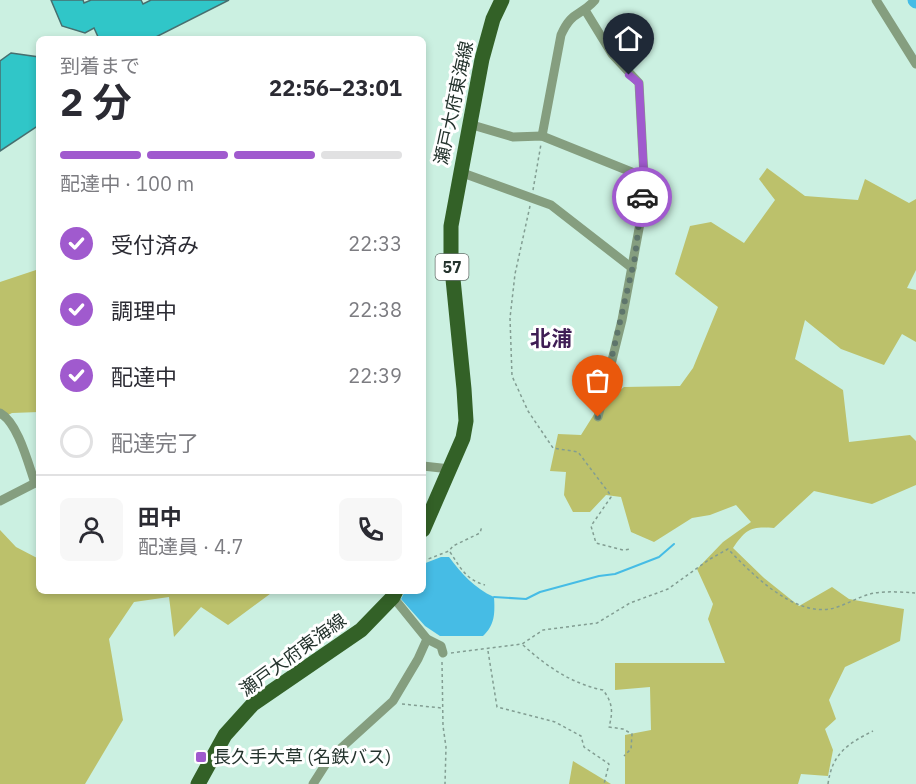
<!DOCTYPE html>
<html lang="ja">
<meta charset="utf-8">
<style>
:root{--surface:#fff;--page:#f7f7f7;--text:#2b2b33;--muted:#7c7c81;--line:#e1e1e2;--accent:#a05ace}
body{margin:0;font-family:"IBM Plex Sans","Noto Sans JP",sans-serif;background:var(--page);color:var(--text);height:100vh;display:flex;flex-direction:column;font-size:22px;white-space:nowrap}
*{box-sizing:border-box;margin:0}
p{font-size:20px;color:var(--muted)}
.icon{flex:none;width:33px;height:33px;fill:none;stroke:currentColor;stroke-width:2;stroke-linecap:round;stroke-linejoin:round}
.map{position:relative;flex:1;overflow:hidden}
.sheet{position:absolute;left:36px;top:36px;width:390px;height:558px;display:flex;flex-direction:column;background:var(--surface);border-radius:9px;box-shadow:0 3px 9px #0003}
.sheet>*{flex:none}
.pin{position:absolute;display:grid;place-items:center;width:51px;height:51px;color:#fff;margin:-62px -26px;border-radius:50% 50% 50% 0;rotate:-45deg;box-shadow:0 0 6px #0007}
.pin .icon{rotate:45deg}
.courier{position:absolute;display:grid;place-items:center;width:60px;height:60px;margin:-30px;border:4px solid #a05ace;border-radius:50%;background:#fff;color:#222;box-shadow:0 2px 8px #0007}
.headline em{font-style:normal;font-weight:700}
.headline div{display:flex;flex-direction:column-reverse}
.headline{display:flex;align-items:center;justify-content:space-between;height:102px;padding:0 24px}
h1{font-size:39px;font-weight:700;line-height:45px}
.bar{display:grid;grid-template-columns:repeat(4,1fr);gap:9px 6px;align-content:center;height:72px;padding:0 24px}
.bar i{height:8px;border-radius:4px;background:var(--line)}
.bar .on{background:var(--accent)}
.bar p{grid-column:span 4}
.line{display:flex;align-items:center;gap:15px;padding:0 24px;border-top:2px solid var(--line)}
.line div{flex:1}
.round{display:grid;place-items:center;flex:none;width:63px;height:63px;border-radius:9px;background:var(--page)}
ol{padding:0 24px;list-style:none}
li{display:flex;align-items:center;gap:18px;height:66px}
li p{margin-inline-start:auto}
li .icon{padding:6px;border-radius:50%;background:var(--accent);color:#fff;stroke-width:4}
li:last-child{color:var(--muted)}
li i{width:33px;height:33px;border:3px solid var(--line);border-radius:50%}
.map>svg:first-child{display:block}
</style>
<div class="map">
<svg width="916" height="784" viewBox="0 0 916 784">
<rect width="100%" height="100%" fill="#cbf0e1"/>
<g fill="#bcc16b">
<path d="M767,168L805,196L858,200L865,179L909,203L916,199V270L907,288L916,290V342L902,334L884,365L841,349L805,320L795,359L843,390L849,442L910,435L916,441V485L872,504L814,491L774,528C751,526 746,529 733,548L764,578L799,606L832,587L849,599L904,609L900,641L845,667L829,700L836,719L825,729L833,750L828,776L801,774L798,784H625V735L651,730L650,687L615,690V663H725L708,619L713,604L697,569L723,542L751,522L736,505L710,515L692,518L654,542L631,532L621,497L606,495L590,512H573L564,495L566,472L550,471L558,434L581,435L598,408L624,387L680,386L693,368L718,307L675,274L690,226L711,222L744,243L775,200L759,179Z"/>
<path d="M39,269V412L12,413L0,419V282Z"/>
<path d="M0,530L16,547L39,559V591H274L228,625L201,607L174,637L169,597L134,602L109,639L123,720L85,784H0Z"/>
<path d="M573,761L611,784H569Z"/>
</g>
<path fill="#46bce5" d="M441,557H449C462,574 474,588 494,597C495,613 495,625 483,636H440L425,626L401,599L405,591H423V564Z"/>
<g fill="none" stroke-linecap="round" stroke-linejoin="round">
<path stroke="#46bce5" stroke-width="2" d="M494,597L526,599L540,592L599,576L615,574L659,557L674,544"/>
<path stroke="#46bce5" stroke-width="15" d="M915,0L916,1"/>
</g>
<g fill="#30c6c8" stroke="#476f6f" stroke-width="1.5">
<path d="M51,0H83L84,3L91,0H141L143,4L151,0H229L152,39H99L94,28L85,33L62,26Z"/>
<path d="M11,53L39,57V125L0,151V61Z"/>
</g>
<g fill="none" stroke-linecap="round" stroke-linejoin="round">
<g stroke="#829d92" stroke-width="1.5" stroke-dasharray="3 3" stroke-linecap="butt">
<path d="M533,190L541,144"/>
<path d="M530,206L515,274L510,318L512,376L528,411L553,448L578,452L609,493L611,497L591,526L596,543L623,550L631,549"/>
<path d="M450,552C460,567 466,580 485,585"/>
<path d="M423,561L449,551L453,546L480,533L482,526"/>
<path d="M523,645C546,666 572,684 603,690C613,703 613,712 609,727L623,729L632,734L631,749L624,756"/>
<path d="M488,651L497,707L555,722L581,736L584,747L609,764L604,784"/>
<path d="M451,653L522,644L543,630L597,623L630,603L668,589L710,559L728,549C752,574 792,615 830,609C845,606 859,596 874,593C887,591 903,592 916,593"/>
<path d="M442,662L443,726L446,747L445,784"/>
<path d="M402,704L442,708"/>
<path d="M828,784C832,754 847,744 873,731"/>
</g>
<g stroke="#859e7f" stroke-width="9">
<path d="M876,0L916,64"/>
<path d="M585,10L612,54L639,83L644,177L641,218L622,320L598,417"/>
<path d="M469,124L513,137L542,136L644,177"/>
<path d="M542,136L561,35C572,10 580,17 595,0"/>
<path d="M460,172L551,205L632,268"/>
<path d="M0,413C18,423 28,463 35,483"/>
<path d="M423,466L450,469"/>
<path d="M0,501L39,481"/>
<path d="M393,597L427,639L441,646L443,653"/>
<path d="M313,784L329,759L393,701L418,659L427,639"/>
</g>
<g stroke="#336127" stroke-width="15">
<path d="M423,530L463,438L466,421L464,389L451,259V226L482,59L493,19L502,0"/>
<path d="M198,784L225,735L253,704L361,630L393,597L396,591"/>
</g>
</g>
<g fill="none" stroke-linecap="round" stroke-linejoin="round">
<path stroke="#5e756c" stroke-width="6" stroke-dasharray="0 10.8" d="M598,417L635,257L642,197"/>
<path stroke="#a05ace" stroke-width="8" d="M629,75L639,83L644,177L642,197"/>
</g>
<rect fill="#a05ace" stroke="#fff" stroke-width="2" x="195" y="751" width="12" height="12" rx="3"/>
<g text-anchor="middle" stroke-width="6" stroke-linejoin="round" paint-order="stroke">
<rect fill="#fff" stroke="#66706c" stroke-width="1.5" x="435.5" y="254" width="33" height="26" rx="4.5"/>
<g font-size="16" font-weight="bold" fill="#24332d">
<text x="452" y="273">57</text>
</g>
<g font-size="18" fill="#24332d" stroke="#fff">
<text transform="translate(454 103) rotate(-78)" y="6">瀬戸大府東海線</text>
<text transform="translate(293 655) rotate(-36)" y="6">瀬戸大府東海線</text>
</g>
<g font-size="18" fill="#24332d" stroke="#fff" text-anchor="start">
<text x="213" y="763">長久手大草 (名鉄バス)</text>
</g>
<g font-size="21" font-weight="bold" fill="#3f1d55" stroke="#fff">
<text x="551" y="346">北浦</text>
</g>
</g>
</svg>
<div class="pin" style="left:598px;top:417px;background:#ea580c"><svg class="icon" aria-label="bag" viewBox="0 0 24 24"><path d="M5 8h14l-1 12H6zM9 8a3 3 0 0 1 6 0"/></svg></div>
<div class="pin" style="left:629px;top:75px;background:#1f2937"><svg class="icon" aria-label="home" viewBox="0 0 24 24"><path d="M3 11l9-7 9 7M6 9v11h12V9"/></svg></div>
<div class="courier" style="left:642px;top:197px"><svg class="icon" aria-label="car" viewBox="0 0 24 24"><path d="M5 17H2v-5l4-1 3-4h7l3 4 3 1v5h-3M9 17h6M6 11h13"/><circle cx="7" cy="17" r="2"/><circle cx="17" cy="17" r="2"/></svg></div>
<section class="sheet">
<div class="headline"><div><h1>2 分</h1><p>到着まで</p></div><em>22:56–23:01</em></div>
<div class="bar"><i class="on"></i><i class="on"></i><i class="on"></i><i></i><p>配達中 · 100 m</p></div>
<ol>
<li><svg class="icon" aria-label="check" viewBox="0 0 24 24"><path d="M5 12l5 5 9-10"/></svg>受付済み<p>22:33</p></li>
<li><svg class="icon" aria-label="check" viewBox="0 0 24 24"><path d="M5 12l5 5 9-10"/></svg>調理中<p>22:38</p></li>
<li><svg class="icon" aria-label="check" viewBox="0 0 24 24"><path d="M5 12l5 5 9-10"/></svg>配達中<p>22:39</p></li>
<li><i></i>配達完了</li>
</ol>
<div class="line" style="height:108px"><a class="round"><svg class="icon" aria-label="person" viewBox="0 0 24 24"><circle cx="12" cy="8" r="4"/><path d="M4 21q1-7 8-7t8 7"/></svg></a><div><b>田中</b><p>配達員 · 4.7</p></div><a class="round"><svg class="icon" aria-label="phone" viewBox="0 0 24 24"><path d="M5 4h4l2 5-3 2q2 4 5 5l2-3 5 2v4C11 20 4 13 5 4z"/></svg></a></div>
</section>
</div>
